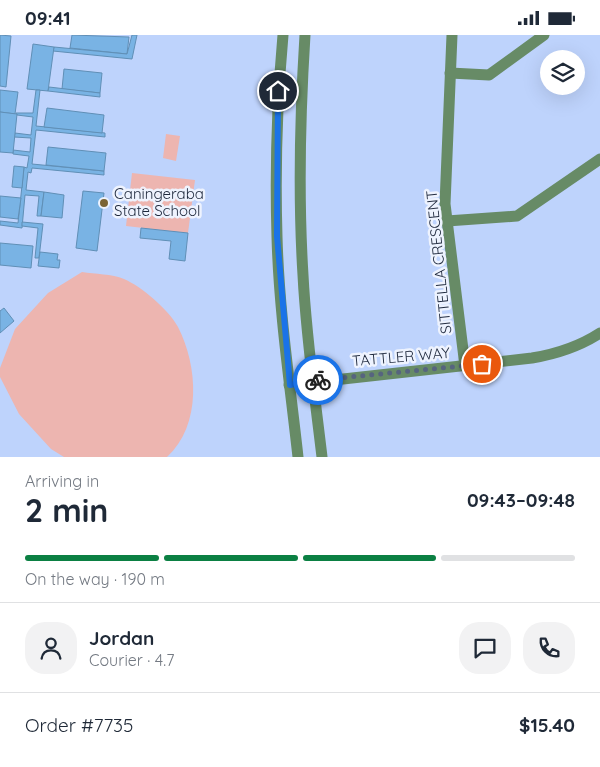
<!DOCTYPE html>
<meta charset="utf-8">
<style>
:root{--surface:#fff;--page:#f2f2f3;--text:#1f2937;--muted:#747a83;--line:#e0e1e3;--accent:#0b8043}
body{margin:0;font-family:Quicksand,sans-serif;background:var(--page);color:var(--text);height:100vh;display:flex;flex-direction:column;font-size:19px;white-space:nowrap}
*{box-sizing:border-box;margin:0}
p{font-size:16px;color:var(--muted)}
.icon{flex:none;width:28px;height:28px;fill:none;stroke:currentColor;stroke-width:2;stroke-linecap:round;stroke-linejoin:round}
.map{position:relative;height:422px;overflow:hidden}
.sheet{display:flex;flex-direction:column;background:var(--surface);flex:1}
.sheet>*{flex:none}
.buttons{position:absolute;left:540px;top:15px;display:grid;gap:10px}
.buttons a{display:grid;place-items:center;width:45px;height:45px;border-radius:50%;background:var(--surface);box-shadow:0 5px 20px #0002;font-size:25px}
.pin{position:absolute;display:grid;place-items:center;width:42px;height:42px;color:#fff;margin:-21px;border:2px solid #fff;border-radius:50%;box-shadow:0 1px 5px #0007}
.courier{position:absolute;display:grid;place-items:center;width:50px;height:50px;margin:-25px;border:4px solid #1a73e8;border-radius:50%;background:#fff;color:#222;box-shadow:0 1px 6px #0007}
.headline em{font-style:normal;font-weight:700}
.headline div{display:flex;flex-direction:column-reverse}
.headline{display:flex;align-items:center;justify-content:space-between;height:85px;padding:0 25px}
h1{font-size:32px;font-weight:700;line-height:38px}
.bar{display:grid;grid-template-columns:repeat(4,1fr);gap:8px 5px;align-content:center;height:60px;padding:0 25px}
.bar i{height:6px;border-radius:4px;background:var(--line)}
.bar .selected{background:var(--accent)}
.bar p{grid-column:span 4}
.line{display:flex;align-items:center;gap:12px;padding:0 25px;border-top:1px solid var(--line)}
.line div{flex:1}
.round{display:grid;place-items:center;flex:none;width:52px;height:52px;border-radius:20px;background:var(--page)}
.status{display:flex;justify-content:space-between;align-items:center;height:35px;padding:0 25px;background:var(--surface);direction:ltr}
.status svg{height:14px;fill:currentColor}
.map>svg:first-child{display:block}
</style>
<div class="status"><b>09:41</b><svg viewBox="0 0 49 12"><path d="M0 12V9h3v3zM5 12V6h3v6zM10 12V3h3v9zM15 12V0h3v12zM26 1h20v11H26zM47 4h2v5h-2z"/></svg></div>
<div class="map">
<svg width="600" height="422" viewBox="0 0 600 422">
<rect width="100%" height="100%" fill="#bed3fc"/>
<g fill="#edb5b0">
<path d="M166,99L180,101L176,126L163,123Z"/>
<path d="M132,138L195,145L188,198L126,191Z"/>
<path d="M82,237C95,239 112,239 124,244C141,251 169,275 178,292C198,331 202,390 167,422H64L51,414L19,379L0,342V333L15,294L48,258Z"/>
</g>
<g fill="#79b3e4" stroke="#608fb6">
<path d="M0,0L11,1L6,52L0,51Z"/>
<path d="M72,0L129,2L127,19L70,13Z"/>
<path d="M132,0H137L132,24L53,16L54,12L127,19Z"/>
<path d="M33,9L54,12L48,56L27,54Z"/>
<path d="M64,34L102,38L100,58L62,54Z"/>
<path d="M49,52L100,58V62L48,56Z"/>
<path d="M0,55L18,57L15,79L0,77Z"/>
<path d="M36,55H40L36,91L105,98V102L36,95L32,129L104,136V140L32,133L31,138L28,137L26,155L44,157L41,181H37L39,161L25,160L22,193L0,190V186L18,188L24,132L27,133L29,121L13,119V115L30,117L31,103L14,102L15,98L31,100L33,82L17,80L16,78H33Z"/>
<path d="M47,73L104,80L102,98L44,92Z"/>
<path d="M0,77L17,79L13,118L0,117Z"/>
<path d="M48,112L106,118L104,136L46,130Z"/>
<path d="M14,131L24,132L22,153L12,152Z"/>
<path d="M83,156L104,158L97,216L76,213Z"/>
<path d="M44,157L64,160L62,183L41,181Z"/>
<path d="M0,161L21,163L18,184L0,182Z"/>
<path d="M22,187L43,189L39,223H35L38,193L22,191Z"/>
<path d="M141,193L188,198L185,226L169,224L171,206L140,203Z"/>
<path d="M0,208L33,211L31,233L0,230Z"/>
<path d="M40,217L58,219L57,225H60L59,233L38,231Z"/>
<path d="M4,273L14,286L0,298V276Z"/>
</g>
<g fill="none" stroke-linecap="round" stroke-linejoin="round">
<g stroke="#678b66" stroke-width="11">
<path d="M283,0C277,67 275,135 277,202C279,276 290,349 298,422"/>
<path d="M305,0C300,80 298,160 303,240C306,301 315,362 322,422"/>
<path d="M452,0L445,169L465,331"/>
<path d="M450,38L489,40L544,0"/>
<path d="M447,186L517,181L600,124"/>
<path d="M289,350L532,323C556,319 580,311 600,298"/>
</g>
</g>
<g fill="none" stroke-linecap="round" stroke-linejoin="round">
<path stroke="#56647f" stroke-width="5" stroke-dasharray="0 9" d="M318,345L482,329"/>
<path stroke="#1a73e8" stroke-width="6" d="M278,56L277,201L290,350L318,345"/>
</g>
<circle fill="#7b6434" stroke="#eef3fe" stroke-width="2" cx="104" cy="168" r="5"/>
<g text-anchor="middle" stroke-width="5" stroke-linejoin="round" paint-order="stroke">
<g font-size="15" fill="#1e283c" stroke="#eef3fe" text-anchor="start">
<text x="114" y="164">Caningeraba<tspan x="114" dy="17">State School</tspan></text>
</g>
<g font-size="15" fill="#1e283c" stroke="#eef3fe">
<text transform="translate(439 227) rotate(-96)" y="5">SITTELLA CRESCENT</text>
<text transform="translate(401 322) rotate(-5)" y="5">TATTLER WAY</text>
</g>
</g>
</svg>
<div class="buttons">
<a><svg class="icon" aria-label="layers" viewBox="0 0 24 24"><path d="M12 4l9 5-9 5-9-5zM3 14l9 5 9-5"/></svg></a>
</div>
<div class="pin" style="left:482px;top:329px;background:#ea580c"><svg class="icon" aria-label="bag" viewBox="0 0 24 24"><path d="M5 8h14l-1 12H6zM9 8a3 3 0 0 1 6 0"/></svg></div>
<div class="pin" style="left:278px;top:56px;background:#1f2937"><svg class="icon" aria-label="home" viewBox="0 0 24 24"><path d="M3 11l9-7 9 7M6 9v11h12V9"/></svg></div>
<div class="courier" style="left:318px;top:345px"><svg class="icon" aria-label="bike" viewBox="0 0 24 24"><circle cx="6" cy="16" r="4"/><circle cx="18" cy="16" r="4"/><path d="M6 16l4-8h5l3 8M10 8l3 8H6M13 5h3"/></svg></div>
</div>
<section class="sheet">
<div class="headline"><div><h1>2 min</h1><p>Arriving in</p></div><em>09:43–09:48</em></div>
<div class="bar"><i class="selected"></i><i class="selected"></i><i class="selected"></i><i></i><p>On the way · 190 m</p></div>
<div class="line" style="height:90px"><a class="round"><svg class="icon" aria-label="person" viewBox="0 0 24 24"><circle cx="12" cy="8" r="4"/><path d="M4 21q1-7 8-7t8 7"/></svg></a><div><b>Jordan</b><p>Courier · 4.7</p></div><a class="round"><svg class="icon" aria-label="chat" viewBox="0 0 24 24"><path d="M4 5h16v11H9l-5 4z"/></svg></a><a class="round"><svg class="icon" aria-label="phone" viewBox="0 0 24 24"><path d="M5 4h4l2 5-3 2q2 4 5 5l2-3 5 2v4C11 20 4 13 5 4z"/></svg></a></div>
<div class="line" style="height:65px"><div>Order #7735</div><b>$15.40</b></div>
</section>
